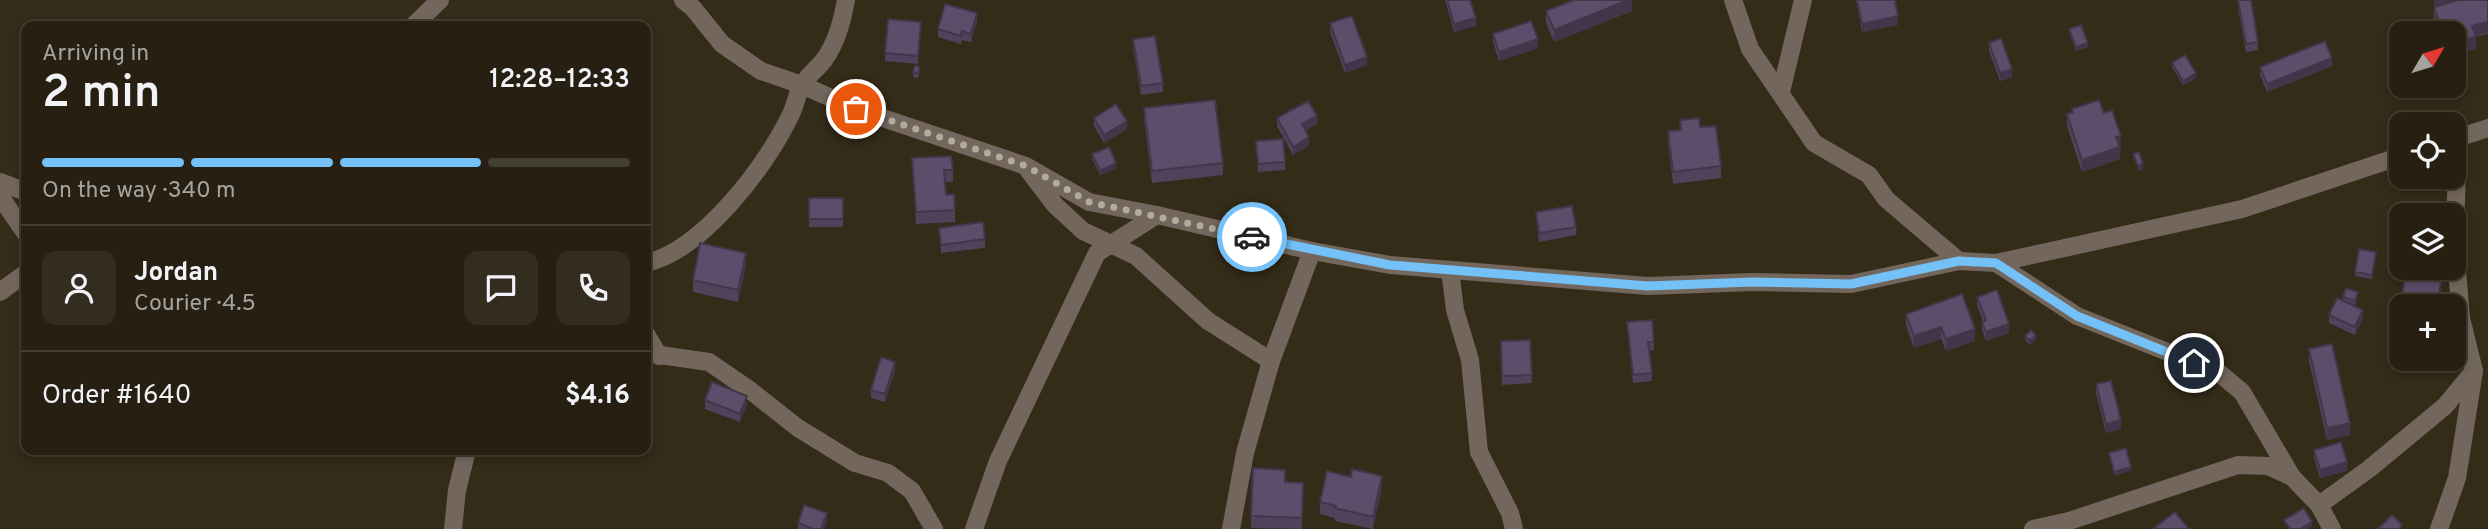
<!DOCTYPE html>
<meta charset="utf-8">
<style>
:root{--surface:#272012;--page:#332d20;--text:#f1f3f6;--muted:#a4a39f;--line:#433e32;--accent:#73c1f6}
body{margin:0;font-family:Overpass,sans-serif;background:var(--page);color:var(--text);height:100vh;display:flex;flex-direction:column;font-size:26px;white-space:nowrap}
*{box-sizing:border-box;margin:0}
p{font-size:23px;color:var(--muted)}
.icon{flex:none;width:38px;height:38px;fill:none;stroke:currentColor;stroke-width:2;stroke-linecap:round;stroke-linejoin:round}
.map{position:relative;flex:1;overflow:hidden}
.details{position:absolute;left:21px;top:21px;width:630px;height:434px;display:flex;flex-direction:column;background:var(--surface);border-radius:14px;box-shadow:0 4px 10px #0003,0 0 0 2px var(--line)}
.details>*{flex:none}
.needle{width:46px;rotate:52deg}
.fabs{position:absolute;left:2389px;top:21px;display:grid;gap:14px}
.fabs a{display:grid;place-items:center;width:77px;height:77px;border-radius:14px;background:var(--surface);box-shadow:0 4px 10px #0003,0 0 0 2px var(--line);font-size:35px}
.pin{position:absolute;display:grid;place-items:center;width:60px;height:60px;color:#fff;margin:-30px;border:4px solid #fff;border-radius:50%;box-shadow:0 2px 7px #0007}
.courier{position:absolute;display:grid;place-items:center;width:70px;height:70px;margin:-35px;border:5px solid #73c1f6;border-radius:50%;background:#fff;color:#222;box-shadow:0 2px 9px #0007}
.overview em{font-style:normal;font-weight:600}
.overview div{display:flex;flex-direction:column-reverse}
.overview{display:flex;align-items:center;justify-content:space-between;height:119px;padding:0 21px}
h1{font-size:46px;font-weight:600;line-height:52px}
.bar{display:grid;grid-template-columns:repeat(4,1fr);gap:10px 7px;align-content:center;height:84px;padding:0 21px}
.bar i{height:9px;border-radius:5px;background:var(--line)}
.bar .current{background:var(--accent)}
.bar p{grid-column:span 4}
.line{display:flex;align-items:center;gap:18px;padding:0 21px;border-top:2px solid var(--line)}
.line div{flex:1}
.round{display:grid;place-items:center;flex:none;width:74px;height:74px;border-radius:14px;background:var(--page)}
.map>svg:first-child{display:block}
</style>
<div class="map">
<svg width="2488" height="529" viewBox="0 0 2488 529">
<rect width="100%" height="100%" fill="#342b18"/>
<g fill="none" stroke-linecap="round" stroke-linejoin="round">
<g stroke="#73675d" stroke-width="18">
<path d="M683,0L693,8L722,44L761,71L802,85L856,109L1026,166L1089,202L1157,215L1312,251L1390,265L1648,286L1752,282L1851,284L1959,261L1996,263L2242,209L2401,156"/>
<path d="M1733,0L1750,49L1814,143L1869,175L1886,199L1959,261"/>
<path d="M413,26L440,0"/>
<path d="M1781,92L1803,0"/>
<path d="M2454,139L2488,128"/>
<path d="M1029,171L1055,205L1083,231L1136,256L1208,321L1271,361"/>
<path d="M0,182L26,192"/>
<path d="M0,196L26,234"/>
<path d="M646,263C702,251 768,164 791,114C796,104 797,92 803,84C808,75 818,68 824,60C837,42 842,21 846,0"/>
<path d="M1996,263L2077,316L2218,372L2242,392L2292,477L2319,505L2332,529"/>
<path d="M1450,270L1455,310L1470,360L1479,452L1510,513L1514,529"/>
<path d="M0,292L26,273"/>
<path d="M646,334L659,356"/>
<path d="M646,353L709,362L751,391L798,428L855,463L888,473L912,491L934,529"/>
<path d="M2319,505L2369,469L2445,406L2474,371"/>
<path d="M453,529L457,490L467,450"/>
<path d="M974,529L998,461L1097,253L1157,215"/>
<path d="M1231,529L1245,453L1271,361L1312,251"/>
<path d="M2033,529L2069,521L2238,465L2268,466L2292,477"/>
<path d="M2439,529L2457,478L2474,371L2461,318L2457,270L2455,229L2458,137"/>
</g>
</g>
<g fill="#50425b">
<path d="M1445,0H1470L1476,26L1454,32Z"/>
<path d="M1632,0V11L1554,42L1546,23V11Z"/>
<path d="M1856,0H1895L1898,25L1862,32Z"/>
<path d="M2238,0L2258,42V50L2246,52L2238,8Z"/>
<path d="M2488,0V34L2476,37V49L2454,54V33H2438L2434,19V7Z"/>
<path d="M977,21L971,42L962,40L961,44L938,37V29Z"/>
<path d="M1330,23L1367,65L1345,73L1330,32Z"/>
<path d="M2069,29L2088,47L2076,51L2069,33Z"/>
<path d="M921,30L918,64L885,61V53Z"/>
<path d="M1493,34L1538,48L1499,61L1493,42Z"/>
<path d="M1133,39L1163,83V92L1141,95L1133,47Z"/>
<path d="M1989,43L2012,77L2000,81L1989,51Z"/>
<path d="M2172,63L2196,78L2183,85L2172,67Z"/>
<path d="M2332,66L2267,92L2260,75V67Z"/>
<path d="M920,71L918,78L913,77V72Z"/>
<path d="M1144,108L1223,163V175L1152,183L1144,120Z"/>
<path d="M2072,109L2104,113L2121,148H2120V159L2082,172L2067,126V114L2072,113Z"/>
<path d="M1094,118L1127,129L1104,143L1094,126Z"/>
<path d="M1277,118L1317,124L1305,131L1309,146L1293,155L1277,126Z"/>
<path d="M1680,120L1700,127L1721,166V178L1673,184L1668,143V131L1680,130Z"/>
<path d="M1256,141L1285,162V170L1258,172Z"/>
<path d="M1092,154L1116,168L1100,175L1092,159Z"/>
<path d="M912,158L953,170V182H945L946,195L955,210V222L916,224Z"/>
<rect x="809" y="198" width="34" height="29"/>
<path d="M1536,212L1576,227V235L1539,242L1536,220Z"/>
<path d="M939,228L985,239V248L941,253Z"/>
<path d="M2401,237V268H2432L2430,280L2441,291L2439,306H2401V332L2398,331V323L2405,276L2395,275V266Z"/>
<path d="M2376,257L2372,279L2355,276V272Z"/>
<path d="M746,265L738,302L693,292V280Z"/>
<path d="M1977,297L2009,333L1986,341L1982,330L1983,321L1977,305Z"/>
<path d="M2343,297H2358L2355,305L2343,301Z"/>
<path d="M1906,314L1975,341L1946,351L1941,339L1914,348L1906,326Z"/>
<path d="M2329,315L2363,318L2355,335L2329,323Z"/>
<path d="M1627,322L1654,342V350L1649,351L1652,381L1633,383Z"/>
<path d="M2025,336L2036,339L2030,345L2025,340Z"/>
<path d="M1530,340L1532,383L1502,385L1501,350Z"/>
<path d="M2309,349L2350,435L2327,440L2309,361Z"/>
<path d="M895,370L885,402L871,398V390Z"/>
<path d="M2096,384L2121,429L2106,433L2096,393Z"/>
<path d="M705,400L747,404L740,422L705,409Z"/>
<path d="M2314,450L2347,471L2320,478L2314,458Z"/>
<path d="M1285,482L1303,483L1302,529L1251,528V516Z"/>
<path d="M1382,488L1373,529L1335,521V518L1320,514V502Z"/>
<path d="M827,522L824,529H798V523Z"/>
</g>
<g fill="#41364a">
<path d="M1628,0H1632V11L1554,42V30Z"/>
<path d="M2434,0H2454L2434,6Z"/>
<path d="M977,13V21L971,42V34Z"/>
<path d="M1898,16V25L1862,32V24Z"/>
<path d="M1476,18V26L1454,32V24Z"/>
<path d="M2488,21V33L2474,37H2476V49L2454,54V42L2472,26Z"/>
<path d="M1538,39V48L1499,61V52Z"/>
<path d="M2088,43V47L2076,51V47Z"/>
<path d="M1367,57V65L1345,73V65Z"/>
<path d="M2332,58V66L2267,92V84Z"/>
<path d="M2012,69V77L2000,81V73Z"/>
<path d="M2196,73V78L2183,85V81Z"/>
<path d="M1317,116V124L1302,133V124Z"/>
<path d="M1127,121V129L1104,143V135Z"/>
<path d="M2121,136L2120,159L2082,172V160L2116,137Z"/>
<path d="M1309,137V146L1293,155V147Z"/>
<path d="M1116,163V168L1100,175V171Z"/>
<path d="M2143,164V169L2138,171V166Z"/>
<path d="M746,253V265L738,302V290Z"/>
<path d="M2441,282V291L2438,306V301Z"/>
<path d="M2363,310V318L2355,335V327Z"/>
<path d="M2009,324V333L1986,341V332Z"/>
<path d="M1941,327V339L1914,348V336Z"/>
<path d="M1975,329V341L1946,351V339Z"/>
<path d="M2036,335V339L2030,345V341Z"/>
<path d="M895,362V370L885,402V394Z"/>
<path d="M747,396V404L740,422V414Z"/>
<path d="M2121,420V429L2106,433V424Z"/>
<path d="M2350,423V435L2327,440V428Z"/>
<path d="M2347,462V471L2320,478V470Z"/>
<path d="M2131,467V471L2114,476V472Z"/>
<path d="M1382,476V488L1373,529V517Z"/>
<path d="M827,513V522L824,529H821Z"/>
<path d="M2312,522V526L2308,529H2300Z"/>
</g>
<g fill="#5d4d6a" stroke="#41364a" stroke-width="2">
<path d="M1447,0H1470L1476,18L1454,24Z"/>
<path d="M1574,0H1628L1554,30L1546,11Z"/>
<path d="M1857,0H1895L1898,16L1862,24Z"/>
<path d="M2238,0H2251L2258,42L2246,44Z"/>
<path d="M2458,0H2488V22L2472,26L2476,37L2454,42V33H2442L2434,7Z"/>
<path d="M945,4L977,13L971,34L962,31L961,36L938,29Z"/>
<path d="M1352,16L1367,57L1345,65L1330,23Z"/>
<path d="M888,19L921,22L918,56L885,53Z"/>
<path d="M1531,21L1538,39L1499,52L1493,34Z"/>
<path d="M2081,25L2088,43L2076,47L2069,29Z"/>
<path d="M1155,36L1163,83L1141,86L1133,39Z"/>
<path d="M2001,38L2012,69L2000,73L1989,43Z"/>
<path d="M2325,41L2332,58L2267,84L2260,67Z"/>
<path d="M2185,55L2196,73L2183,81L2172,63Z"/>
<path d="M915,65L920,67L918,74L913,72Z"/>
<path d="M1215,100L1223,163L1152,171L1144,108Z"/>
<path d="M2099,100L2104,113L2112,110L2121,136L2116,137L2120,147L2082,160L2067,114L2073,112L2072,109Z"/>
<path d="M1308,101L1317,116L1302,124L1309,137L1293,147L1277,118Z"/>
<path d="M1116,104L1127,121L1104,135L1094,118Z"/>
<path d="M1699,118L1700,127L1716,126L1721,166L1673,172L1668,131L1681,130L1680,120Z"/>
<path d="M1283,139L1285,162L1258,164L1256,141Z"/>
<path d="M1109,147L1116,163L1100,171L1092,154Z"/>
<path d="M2139,152L2143,164L2138,166L2133,154Z"/>
<path d="M951,156L953,170H944L946,195L954,194L955,210L916,212L912,158Z"/>
<rect x="809" y="198" width="34" height="21"/>
<path d="M1572,206L1576,227L1539,233L1536,212Z"/>
<path d="M983,222L985,239L941,245L939,228Z"/>
<path d="M2400,237H2401V267L2395,266Z"/>
<path d="M700,243L746,253L738,290L693,280Z"/>
<path d="M2359,249L2376,252L2372,275L2355,272Z"/>
<path d="M2405,268H2430V272Z"/>
<path d="M2405,276L2441,282L2438,301L2431,300L2430,306H2401V323H2398Z"/>
<path d="M2346,288L2358,292L2355,301L2343,297Z"/>
<path d="M1997,290L2009,324L1986,332L1982,322L1986,320L1977,297Z"/>
<path d="M1962,294L1975,329L1946,339L1941,327L1914,336L1906,314Z"/>
<path d="M2337,298L2363,310L2355,327L2329,315Z"/>
<path d="M1652,320L1654,342H1648L1652,373L1633,375L1627,322Z"/>
<path d="M2031,330L2036,335L2030,341L2025,336Z"/>
<path d="M1530,340L1532,375L1502,376L1501,341Z"/>
<path d="M2332,344L2350,423L2327,428L2309,349Z"/>
<path d="M881,357L895,362L885,394L871,390Z"/>
<path d="M2111,381L2121,420L2106,424L2096,384Z"/>
<path d="M712,382L747,396L740,414L705,400Z"/>
<path d="M2341,442L2347,462L2320,470L2314,450Z"/>
<path d="M2126,448L2131,467L2114,472L2109,453Z"/>
<path d="M1253,468L1285,470V482L1303,483L1302,518L1251,516Z"/>
<path d="M1352,469L1382,476L1373,517L1335,508L1336,506L1320,502L1327,471L1351,477Z"/>
<path d="M804,505L827,513L821,529H813L798,523Z"/>
<path d="M2304,508L2312,522L2300,529H2290L2284,520Z"/>
<path d="M2175,512L2189,529H2153Z"/>
<path d="M2392,515L2402,525L2399,529H2378Z"/>
</g>
<g fill="none" stroke-linecap="round" stroke-linejoin="round">
<path stroke="#b3ac9d" stroke-width="7" stroke-dasharray="0 12.6" d="M856,109L1026,166L1089,202L1252,237"/>
<path stroke="#73c1f6" stroke-width="9" d="M1252,237L1390,265L1648,286L1752,282L1851,284L1959,261L1996,263L2077,316L2194,363"/>
</g>
</svg>
<div class="fabs">
<a><svg class="needle" viewBox="-14 -14 28 28"><path d="M0-13l5 13h-10z" fill="#e53935"/><path d="M0 13l5-13h-10z" fill="#a4a39f"/></svg></a>
<a><svg class="icon" aria-label="locate" viewBox="0 0 24 24"><circle cx="12" cy="12" r="6"/><path d="M12 2v4M12 18v4M2 12h4M18 12h4"/></svg></a>
<a><svg class="icon" aria-label="layers" viewBox="0 0 24 24"><path d="M12 4l9 5-9 5-9-5zM3 14l9 5 9-5"/></svg></a>
<a>+</a>
</div>
<div class="pin" style="left:856px;top:109px;background:#ea580c"><svg class="icon" aria-label="bag" viewBox="0 0 24 24"><path d="M5 8h14l-1 12H6zM9 8a3 3 0 0 1 6 0"/></svg></div>
<div class="pin" style="left:2194px;top:363px;background:#1f2937"><svg class="icon" aria-label="home" viewBox="0 0 24 24"><path d="M3 11l9-7 9 7M6 9v11h12V9"/></svg></div>
<div class="courier" style="left:1252px;top:237px"><svg class="icon" aria-label="car" viewBox="0 0 24 24"><path d="M5 17H2v-5l4-1 3-4h7l3 4 3 1v5h-3M9 17h6M6 11h13"/><circle cx="7" cy="17" r="2"/><circle cx="17" cy="17" r="2"/></svg></div>
<section class="details">
<div class="overview"><div><h1>2 min</h1><p>Arriving in</p></div><em>12:28–12:33</em></div>
<div class="bar"><i class="current"></i><i class="current"></i><i class="current"></i><i></i><p>On the way · 340 m</p></div>
<div class="line" style="height:126px"><a class="round"><svg class="icon" aria-label="person" viewBox="0 0 24 24"><circle cx="12" cy="8" r="4"/><path d="M4 21q1-7 8-7t8 7"/></svg></a><div><b>Jordan</b><p>Courier · 4.5</p></div><a class="round"><svg class="icon" aria-label="chat" viewBox="0 0 24 24"><path d="M4 5h16v11H9l-5 4z"/></svg></a><a class="round"><svg class="icon" aria-label="phone" viewBox="0 0 24 24"><path d="M5 4h4l2 5-3 2q2 4 5 5l2-3 5 2v4C11 20 4 13 5 4z"/></svg></a></div>
<div class="line" style="height:91px"><div>Order #1640</div><b>$4.16</b></div>
</section>
</div>
